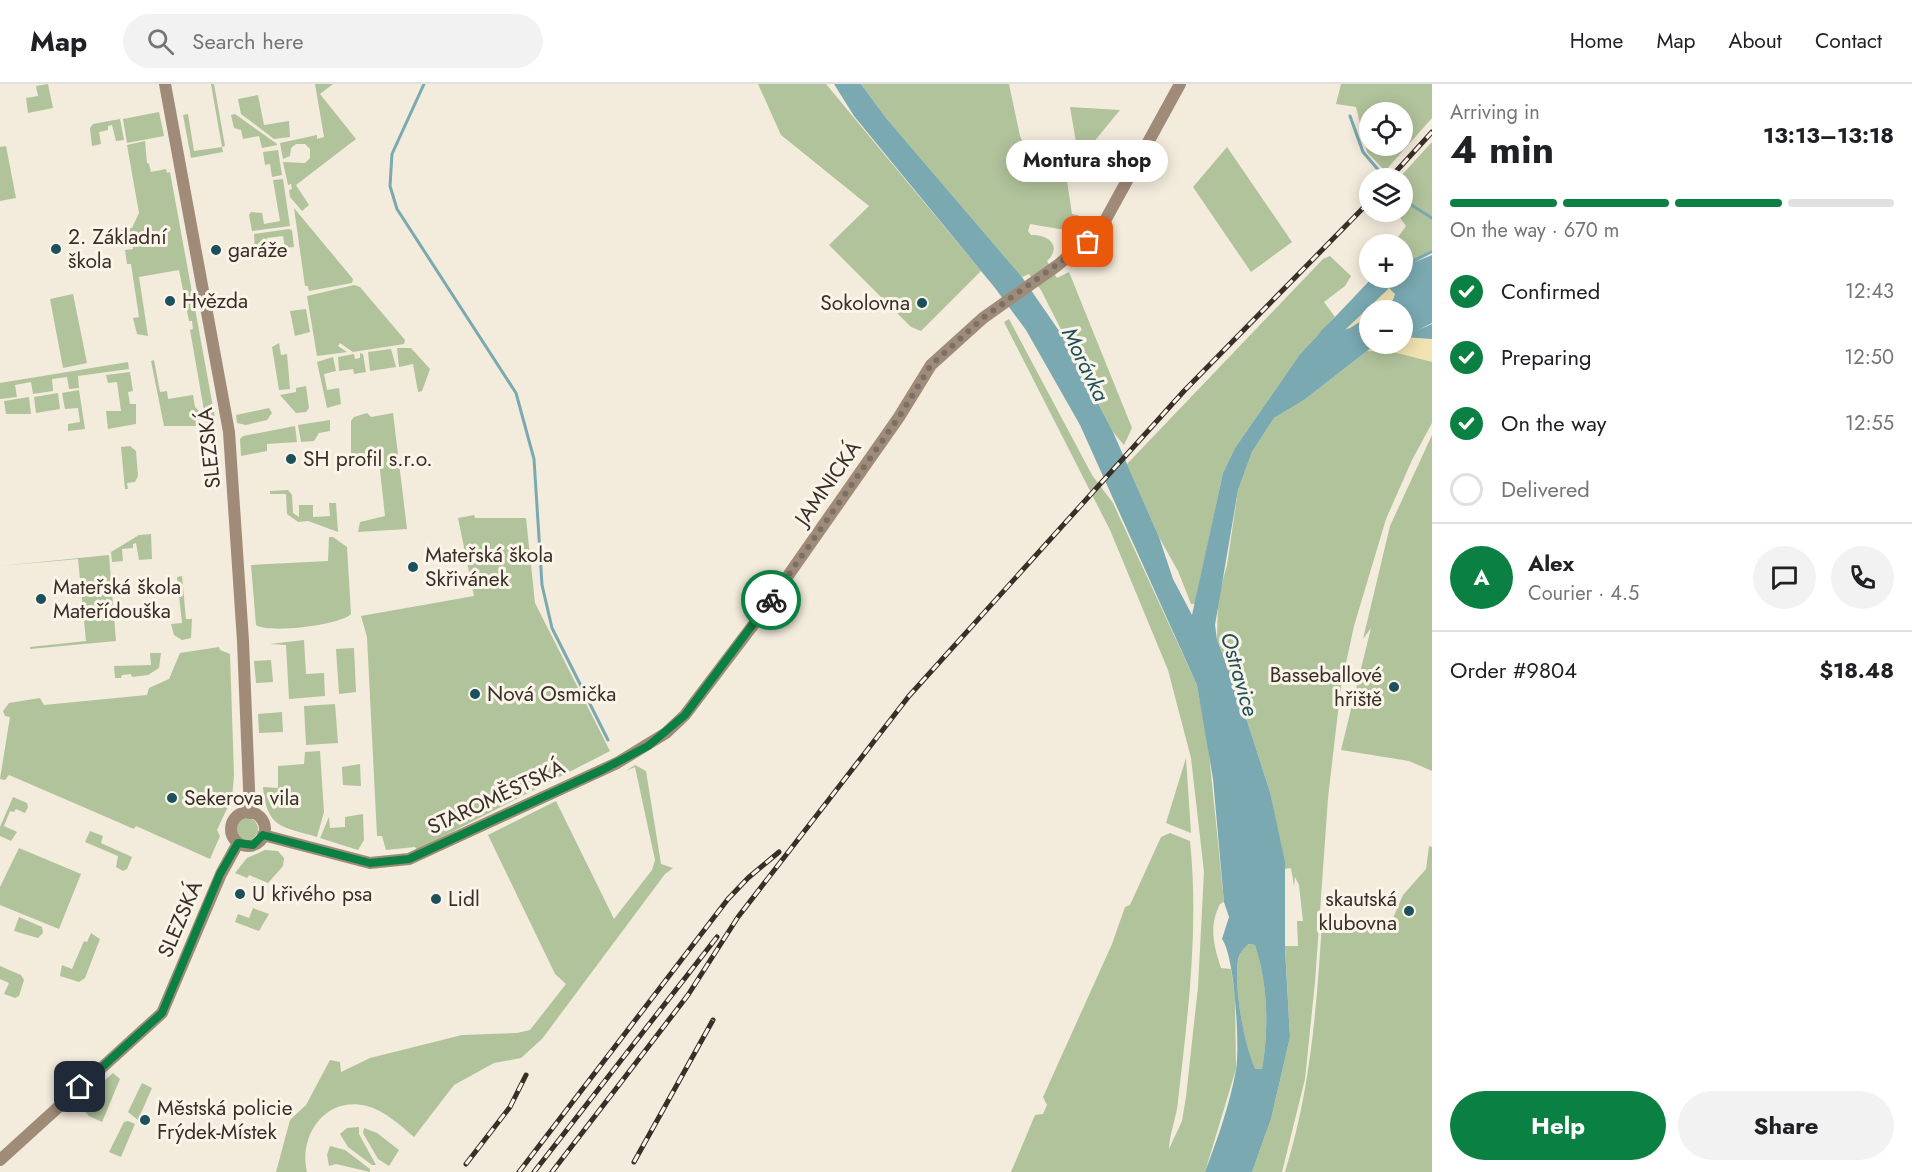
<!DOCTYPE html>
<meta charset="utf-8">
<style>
:root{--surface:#fff;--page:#f2f2f2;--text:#202124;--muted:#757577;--line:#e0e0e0;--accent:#0b8043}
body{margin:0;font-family:Jost,sans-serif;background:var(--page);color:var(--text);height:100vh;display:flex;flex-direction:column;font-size:22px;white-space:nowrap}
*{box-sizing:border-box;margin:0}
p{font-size:20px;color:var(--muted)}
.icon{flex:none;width:33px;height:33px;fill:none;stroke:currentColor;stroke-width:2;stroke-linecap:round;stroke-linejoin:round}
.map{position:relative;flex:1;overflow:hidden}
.sheet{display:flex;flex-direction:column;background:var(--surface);width:480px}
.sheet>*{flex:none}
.buttons{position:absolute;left:1359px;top:18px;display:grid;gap:12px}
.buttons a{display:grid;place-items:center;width:54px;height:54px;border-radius:50%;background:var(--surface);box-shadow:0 3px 15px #0003;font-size:30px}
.pin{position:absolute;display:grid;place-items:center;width:51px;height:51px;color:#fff;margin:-26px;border-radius:12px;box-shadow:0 3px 9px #0006}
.courier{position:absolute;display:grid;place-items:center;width:60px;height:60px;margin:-30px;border:4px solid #0b8043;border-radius:50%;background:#fff;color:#222;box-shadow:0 2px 8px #0007}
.bubble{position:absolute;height:42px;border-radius:21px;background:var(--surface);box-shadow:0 3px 15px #0003;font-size:20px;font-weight:700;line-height:42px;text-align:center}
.summary em{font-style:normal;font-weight:700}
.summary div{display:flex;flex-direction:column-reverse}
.summary{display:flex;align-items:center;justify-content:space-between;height:102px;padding:0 18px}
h1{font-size:39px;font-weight:700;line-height:45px}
.bar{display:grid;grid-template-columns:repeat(4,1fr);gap:9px 6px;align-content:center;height:72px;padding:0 18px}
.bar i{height:8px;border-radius:4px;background:var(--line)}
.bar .selected{background:var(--accent)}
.bar p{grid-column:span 4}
.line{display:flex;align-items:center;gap:15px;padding:0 18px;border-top:2px solid var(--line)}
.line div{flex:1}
.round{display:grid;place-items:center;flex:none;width:63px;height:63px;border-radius:32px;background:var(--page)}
ol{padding:0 18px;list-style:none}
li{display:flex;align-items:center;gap:18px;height:66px}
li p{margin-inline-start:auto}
li .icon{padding:6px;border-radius:50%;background:var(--accent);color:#fff;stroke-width:4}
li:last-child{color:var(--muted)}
li i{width:33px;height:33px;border:3px solid var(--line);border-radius:50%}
.button{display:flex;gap:12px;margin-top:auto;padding:12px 18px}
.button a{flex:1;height:69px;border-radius:36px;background:var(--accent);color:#fff;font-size:24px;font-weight:700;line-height:69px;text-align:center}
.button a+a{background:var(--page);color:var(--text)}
header{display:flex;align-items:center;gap:36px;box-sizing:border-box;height:84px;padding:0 30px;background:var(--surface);border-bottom:2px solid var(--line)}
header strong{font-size:28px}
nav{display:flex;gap:33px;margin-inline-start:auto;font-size:21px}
.search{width:420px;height:54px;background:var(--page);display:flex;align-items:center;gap:15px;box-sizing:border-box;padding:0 21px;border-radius:33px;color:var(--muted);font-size:22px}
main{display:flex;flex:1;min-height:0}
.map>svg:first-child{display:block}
</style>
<header>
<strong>Map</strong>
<div class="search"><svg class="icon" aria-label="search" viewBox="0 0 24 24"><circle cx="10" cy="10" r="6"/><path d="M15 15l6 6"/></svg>Search here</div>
<nav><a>Home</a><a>Map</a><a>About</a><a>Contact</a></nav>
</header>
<main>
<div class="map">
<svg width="1432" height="1088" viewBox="0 0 1432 1088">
<rect width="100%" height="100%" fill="#f3ebdc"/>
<g fill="#b1c39b" fill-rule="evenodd">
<path d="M48,0L53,24L28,29L26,14L38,12L36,2Z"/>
<path d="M211,0H214L225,62L222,63L223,68L191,74L183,31L188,30L194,67L222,63Z"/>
<path d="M315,0H333L320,10L356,55L296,101L309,121L302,127L290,113L289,106L292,105L291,100L288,101L283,78L305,79L310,74V65L305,60H296L291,64L290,72L283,75L280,59L317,51V55L324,53Z"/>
<path d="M758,0H826L981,187L921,247L911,243L829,161L869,122L781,51Z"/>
<path d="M861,0H1009L1020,52L1029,72L1049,88L1071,84L1074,95L1067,97L1072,130L1078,131L1083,141L1077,148L1030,140L1028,147L1031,151C1048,150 1063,162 1047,177L1057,194L1069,188L1132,344L1124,361L1113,348L1041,206L1029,190L1022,193L886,34Z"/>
<path d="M1341,0H1432V34L1385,87L1367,68L1356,23L1336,20ZM1370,28H1402V62H1370Z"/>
<path d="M258,11L264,41L289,37L290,53L274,55L241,30L238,15Z"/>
<path d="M1070,23L1120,26L1079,76Z"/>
<path d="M159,28L164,52L127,59L123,35Z"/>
<path d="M235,30L277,60V61L262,64L259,52L243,55L241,46L234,44L231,31Z"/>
<path d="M120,35L124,56L116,57L112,41L108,42V46L99,48L101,60L92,62L90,44L93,40Z"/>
<path d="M145,57L147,79L149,80L151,88L166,85L167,89L170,88L215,334L210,340L206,338L190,246L193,245L192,237H189L179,186L139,193L148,252L137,250L133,234L139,233L131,180H127L125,166L133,165L131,156L123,157L121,146L132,144L139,129L127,61Z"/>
<path d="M1432,58V166L1411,177L1403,174L1402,160H1393L1406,142L1396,128H1402V94H1399Z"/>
<path d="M6,62L16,114L0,117V63Z"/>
<path d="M1227,63L1292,158L1251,188L1193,103Z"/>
<path d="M278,66L282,91L272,93L270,80L265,81L263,68Z"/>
<path d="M283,95L290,142L252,147L249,131L251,128L262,129L264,140L280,137L273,96Z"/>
<path d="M294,124L353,195L352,199L309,207L308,202H305Z"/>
<path d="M289,145L292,146L294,163L285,164L283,152L267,154L269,166L255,167L254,150Z"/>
<path d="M1330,172L1351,192L1345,202L1324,218L1335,233L1300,270L1235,364L1223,389L1195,520H1191L1178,487L1159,453L1127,380L1323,175Z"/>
<path d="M354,201L360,203L405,256L404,260L353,268L340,259L338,262L347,268L317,272L307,212Z"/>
<path d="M73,210L87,279L63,284L50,215Z"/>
<path d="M306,225L310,248L295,252L290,227Z"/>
<path d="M1009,235L1092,391L1113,419L1197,601L1208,660L1224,818L1220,820C1209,842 1213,860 1221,884L1231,885L1235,913L1236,985L1205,1088H1011L1035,1031L1043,1030L1047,1021L1043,1013L1112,860L1125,823L1130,821L1161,753L1170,749L1190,757C1199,845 1188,929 1178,1017C1177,1032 1169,1051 1169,1065L1182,1037L1186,1013L1198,903L1204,788L1191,674L1168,586L1110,446L1004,238Z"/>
<path d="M1403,253L1432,255V339L1412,376L1386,435L1354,542L1341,602L1328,714L1315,898L1305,995L1282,1088H1252L1271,1035L1290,953L1285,862H1298L1297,837H1303L1299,801L1295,793L1294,802L1291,784L1285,785L1270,708L1240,615L1217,556L1218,513L1227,481L1238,406L1252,368L1274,334L1304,316L1376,260H1402Z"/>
<path d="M279,259L281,271L287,270L290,305L279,306L272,263Z"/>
<path d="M397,264H411L430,285L422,307L418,308L413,280L399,283Z"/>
<path d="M391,265L396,283L370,287L368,268Z"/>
<path d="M360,269L363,270L366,288L354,290L353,285L339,287L338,273L354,270L355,275L360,274Z"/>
<path d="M333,273L336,287L324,290L327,306L339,304L341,320L327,324L317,278Z"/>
<path d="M154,276L160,308L167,307L168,315L193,311L195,323L201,329L198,342H164L151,277Z"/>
<path d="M128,278L129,285L78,292L79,304L69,305L67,293L52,295L53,307L33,310L31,298L15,301L17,313L0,315V299Z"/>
<path d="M130,288L133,307L128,308L130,320H136V340L108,345L106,327H121L117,298L108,299L106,291Z"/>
<path d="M306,302L309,324L306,328L296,329L280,311L296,308V304Z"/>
<path d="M79,306L85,345L68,347V340L80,338L78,324L65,325L62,309Z"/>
<path d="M58,309L60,325L36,329L34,313Z"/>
<path d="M29,313L31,330H6L4,317Z"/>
<path d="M269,324L272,329L267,336L246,341L237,339L236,331Z"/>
<path d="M367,329L371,333L393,329L407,445L358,448L360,438L385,432L378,368L351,371V337L354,333Z"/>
<path d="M330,336V347L319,349L314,357L301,358L298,341Z"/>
<path d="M295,342L297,358L267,360V367L241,372L240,355L243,352Z"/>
<path d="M1432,351V687L1409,677L1341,666L1371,544L1363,555L1390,442Z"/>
<path d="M130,362L136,367L138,392L135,398L127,399L128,405H125L121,363Z"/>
<path d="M288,406L292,411L293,429L299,433V421H313V433L330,432L329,419H336L338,448L308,437L298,438L287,430L286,410H270V407Z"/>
<path d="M474,431L475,434H526L535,519L610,667L417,766L415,763L386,766L382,752H377L367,553L361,532L474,512L458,434Z"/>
<path d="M151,450L152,475L139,476L136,459L133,460V464L122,465L123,477L112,478L111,468L139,451Z"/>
<path d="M329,453H333L347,463L351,530C341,541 269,550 256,541L251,481L328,477Z"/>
<path d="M109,471L116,557L30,565V563L86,557L78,475L0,482Z"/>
<path d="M182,492L186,535H192L191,554L182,556L174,551L171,540L182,539L177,493Z"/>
<path d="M304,556L306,590L324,589L325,612L289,615L286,561L270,560Z"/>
<path d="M219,563L220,566L230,570L234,691L232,714L217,746L220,752L210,775L136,742L134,745L9,691L5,696L0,695L10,633L5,632L3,627L9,619L40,614L44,621L147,611L149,604L169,595L180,569Z"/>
<path d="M354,564L356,608L339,610L336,565Z"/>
<path d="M150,569H161L159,584L148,591L132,593L131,590L122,591L121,594H115L114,582L151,581Z"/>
<path d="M271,576L273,598L256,599L254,577Z"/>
<path d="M335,620L338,659L306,661L304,622Z"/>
<path d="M282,628L283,648L259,649L258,630Z"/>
<path d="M320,667L324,728L317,753C282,742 267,745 263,703L278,704V682L304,680L305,668Z"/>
<path d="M1186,674L1191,749L1166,739Z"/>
<path d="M360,680L361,702L343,701L342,683Z"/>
<path d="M635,681L646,687L661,780L673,784L665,790L542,955L521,974L494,979L454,1001L414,1053C400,1041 385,1027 367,1022C326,1011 298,1051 307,1088H276L290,1036L306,1021L330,976L340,978L341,988L370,974L462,951L517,949L530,946L566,900L555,890L488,751L556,717L614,835L652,786L655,776L635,683L626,687Z"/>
<path d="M13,713L27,719L28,723L25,729L16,725L14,728L10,727L4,742L17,748L11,757L0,752V743Z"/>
<path d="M363,730L364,756L358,766L320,754L329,733L330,744L345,743V733Z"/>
<circle cx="247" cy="745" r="11"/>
<path d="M90,747L103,752L101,759L132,773L127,785L123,787L116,783L118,772L85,758Z"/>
<path d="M1429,762L1432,763V1088H1285C1311,1004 1316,927 1322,840L1331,836L1390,841L1403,811L1426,785Z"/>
<path d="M19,764L81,790L59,845L0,821V803Z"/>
<path d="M265,766L278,767L284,774L283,782L268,799L249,791L247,794L235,789L247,774Z"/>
<path d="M253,824L269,830L259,847L235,838L238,830L249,834Z"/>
<path d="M19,833L42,843L43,849L38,854L14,847Z"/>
<path d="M91,849L100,855L85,894L79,898L60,892L62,881L72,885L84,857L87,858Z"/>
<path d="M1247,860L1255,861C1268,900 1269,944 1262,985H1254C1244,959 1234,904 1238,877C1239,870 1243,865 1247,860Z"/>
<path d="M0,882L21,891L24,896L19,912L15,914L4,910L9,899L0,895Z"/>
<path d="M113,989L120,995L102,1038L89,1032L78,1020Z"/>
<path d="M142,999L152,1004L138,1036L128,1028Z"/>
<path d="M128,1037L135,1040L121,1073L109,1068L124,1038Z"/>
<path d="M359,1043V1050L376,1081H372L348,1063L340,1050L347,1044Z"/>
<path d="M364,1044L377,1049L399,1066L389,1082L378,1075L363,1049Z"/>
<path d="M330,1062L345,1066L370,1085V1088L336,1080L329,1082L327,1071Z"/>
</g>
<g fill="#f0e2b1">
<path d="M1388,203L1395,210C1392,221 1381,226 1370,226L1369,232L1350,244L1328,251L1368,211Z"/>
<path d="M1414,252L1432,255V278L1393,268L1364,267L1376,260H1402L1403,253Z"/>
</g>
<path fill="#7aa9b2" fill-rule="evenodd" d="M834,0H861L886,34L1022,193L1066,257L1113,348L1159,453L1173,495L1192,531L1223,389L1235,364L1300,270L1372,194H1402L1403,180L1432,166V169L1415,178L1432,171V239L1418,246L1432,240V255L1403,253L1402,226H1379L1393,216L1395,210L1388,203C1363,208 1346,234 1329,251L1350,244L1369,232L1370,260H1376L1304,316L1274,334L1252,368L1238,406L1215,541L1217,556L1240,615L1270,708L1285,778V865L1290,953L1271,1035L1252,1088H1205C1217,1056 1230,1020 1236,986C1240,964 1235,872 1222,855L1229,833L1224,818L1213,695L1197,601L1080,341L1026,246L995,204L854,32ZM1248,860L1255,861C1268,901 1269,944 1262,985H1255C1244,960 1234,904 1238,876C1239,870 1243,865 1248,860Z"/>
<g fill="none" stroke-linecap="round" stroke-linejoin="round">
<g stroke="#7aa9b2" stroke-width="3">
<path d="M424,0L392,70L390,102L397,125L516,309L534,375L542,501L552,544L608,656"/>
<path d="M1350,32L1363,68L1381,89"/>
<path d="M1402,115L1432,134"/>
</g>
<path stroke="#7aa9b2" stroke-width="16" d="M1315,269L1328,251L1382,200"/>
<g stroke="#a08b78" stroke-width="12">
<path d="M165,0L229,348L243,557L250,729"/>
<circle cx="248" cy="745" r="17"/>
<path d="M263,751L370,779L409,775L617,679L666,649L685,631L757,536L899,333L931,281L983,234L1058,181L1101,144L1180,0"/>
<path d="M0,1076L162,929L221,790L238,759"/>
</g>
<g stroke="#382f28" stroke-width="5">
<g id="rail">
<path d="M1390,94L1432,48"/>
<path d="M634,1078L713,936"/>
<path d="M466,1080L510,1023L526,991"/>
<path d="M519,1088L728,815L748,794L779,768"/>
<path d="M534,1088L717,853"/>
<path d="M552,1088L688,911L738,833L909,612L1184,307L1370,117"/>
</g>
</g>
<use href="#rail" stroke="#fbf4e9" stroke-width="3" stroke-dasharray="9" stroke-linecap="butt"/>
</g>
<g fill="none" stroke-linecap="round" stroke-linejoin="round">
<path stroke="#797167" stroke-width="6" stroke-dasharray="0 10.8" d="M771,516L899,333L931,281L983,234L1088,158"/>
<path stroke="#0b8043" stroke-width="8" d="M80,1003L162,929L220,790L238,759L253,761L263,751L370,779L409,775L602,686L648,662L685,631L771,516"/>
</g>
<g fill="#1b505c" stroke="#fbf4e9" stroke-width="2">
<circle cx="56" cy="165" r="6"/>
<circle cx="216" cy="166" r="6"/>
<circle cx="170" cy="217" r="6"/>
<circle cx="922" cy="219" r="6"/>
<circle cx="291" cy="375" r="6"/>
<circle cx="413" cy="483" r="6"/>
<circle cx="41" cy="515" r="6"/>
<circle cx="1394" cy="603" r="6"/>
<circle cx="475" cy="610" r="6"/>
<circle cx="172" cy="714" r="6"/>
<circle cx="240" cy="810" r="6"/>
<circle cx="436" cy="815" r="6"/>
<circle cx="1409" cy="827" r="6"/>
<circle cx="145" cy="1036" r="6"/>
</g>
<g text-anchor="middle" stroke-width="6" stroke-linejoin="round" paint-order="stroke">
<g font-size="21" fill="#382f28" stroke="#fbf4e9" text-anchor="start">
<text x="68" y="160">2. Základní<tspan x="68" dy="24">škola</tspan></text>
<text x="228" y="173">garáže</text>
<text x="182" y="224">Hvězda</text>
<text x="910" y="226" text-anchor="end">Sokolovna</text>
<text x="303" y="382">SH profil s.r.o.</text>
<text x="425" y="478">Mateřská škola<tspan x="425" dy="24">Skřivánek</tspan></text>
<text x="53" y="510">Mateřská škola<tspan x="53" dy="24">Mateřídouška</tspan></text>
<text x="1382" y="598" text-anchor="end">Basseballové<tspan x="1382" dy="24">hřiště</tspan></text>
<text x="487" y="617">Nová Osmička</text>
<text x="184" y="721">Sekerova vila</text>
<text x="252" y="817">U křivého psa</text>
<text x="448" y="822">Lidl</text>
<text x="1397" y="822" text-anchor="end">skautská<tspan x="1397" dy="24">klubovna</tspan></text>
<text x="157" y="1031">Městská policie<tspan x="157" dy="24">Frýdek-Místek</tspan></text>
</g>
<g font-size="21" fill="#382f28" stroke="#fbf4e9">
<text transform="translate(209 364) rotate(-96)" y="7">SLEZSKÁ</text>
<text transform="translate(828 399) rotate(-55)" y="7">JAMNICKÁ</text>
<text transform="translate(496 713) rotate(-25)" y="7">STAROMĚSTSKÁ</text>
<text transform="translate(180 835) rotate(-67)" y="7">SLEZSKÁ</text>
</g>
<g font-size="22" font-style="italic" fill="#1b505c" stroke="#fbf4e9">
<text transform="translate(1086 280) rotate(64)" y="8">Morávka</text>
<text transform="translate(1240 590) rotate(74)" y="8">Ostravice</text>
</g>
</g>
</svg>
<div class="buttons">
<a><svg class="icon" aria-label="locate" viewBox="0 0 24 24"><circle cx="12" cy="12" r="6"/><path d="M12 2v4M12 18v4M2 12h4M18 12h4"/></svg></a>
<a><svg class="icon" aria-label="layers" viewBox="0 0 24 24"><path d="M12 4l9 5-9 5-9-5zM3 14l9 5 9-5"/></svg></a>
<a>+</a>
<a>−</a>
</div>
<div class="pin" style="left:1088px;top:158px;background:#ea580c"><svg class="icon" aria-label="bag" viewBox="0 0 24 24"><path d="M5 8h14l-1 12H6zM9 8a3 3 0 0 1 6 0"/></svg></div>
<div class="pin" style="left:80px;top:1003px;background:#1f2937"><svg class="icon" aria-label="home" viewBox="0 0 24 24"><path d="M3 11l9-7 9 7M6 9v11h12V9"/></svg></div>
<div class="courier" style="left:771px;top:516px"><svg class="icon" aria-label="bike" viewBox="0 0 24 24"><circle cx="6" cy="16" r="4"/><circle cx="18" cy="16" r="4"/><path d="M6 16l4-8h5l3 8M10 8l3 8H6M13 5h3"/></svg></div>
<div class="bubble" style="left:1006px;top:56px;width:162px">Montura shop</div>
</div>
<section class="sheet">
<div class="summary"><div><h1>4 min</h1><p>Arriving in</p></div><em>13:13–13:18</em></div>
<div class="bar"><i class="selected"></i><i class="selected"></i><i class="selected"></i><i></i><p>On the way · 670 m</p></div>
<ol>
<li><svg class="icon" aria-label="check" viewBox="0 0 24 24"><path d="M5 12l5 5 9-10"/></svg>Confirmed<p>12:43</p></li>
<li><svg class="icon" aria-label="check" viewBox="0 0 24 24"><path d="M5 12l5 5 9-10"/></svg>Preparing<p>12:50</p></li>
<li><svg class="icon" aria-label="check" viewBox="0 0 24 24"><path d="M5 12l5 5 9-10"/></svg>On the way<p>12:55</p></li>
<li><i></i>Delivered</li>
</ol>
<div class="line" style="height:108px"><b class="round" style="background:var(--accent);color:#fff">A</b><div><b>Alex</b><p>Courier · 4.5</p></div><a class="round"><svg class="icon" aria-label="chat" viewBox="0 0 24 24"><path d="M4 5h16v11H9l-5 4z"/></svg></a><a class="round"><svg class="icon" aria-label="phone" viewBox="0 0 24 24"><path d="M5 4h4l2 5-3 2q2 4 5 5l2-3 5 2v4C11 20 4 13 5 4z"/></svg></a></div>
<div class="line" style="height:78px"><div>Order #9804</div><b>$18.48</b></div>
<div class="button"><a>Help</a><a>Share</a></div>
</section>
</main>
